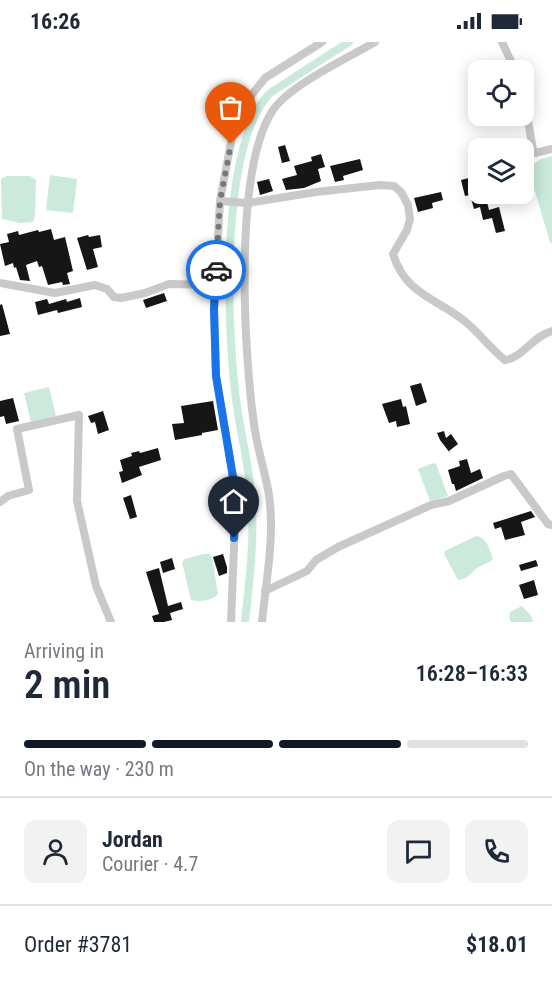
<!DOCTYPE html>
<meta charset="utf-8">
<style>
:root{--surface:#fff;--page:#f2f2f3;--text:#1f2937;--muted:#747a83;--line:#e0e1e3;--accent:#111827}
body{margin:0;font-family:"Roboto Condensed",sans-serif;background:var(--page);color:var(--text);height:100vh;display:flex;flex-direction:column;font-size:22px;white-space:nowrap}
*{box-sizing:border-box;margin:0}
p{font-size:20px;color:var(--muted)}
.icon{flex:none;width:33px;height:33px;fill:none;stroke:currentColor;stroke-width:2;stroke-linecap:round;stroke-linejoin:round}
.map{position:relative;height:580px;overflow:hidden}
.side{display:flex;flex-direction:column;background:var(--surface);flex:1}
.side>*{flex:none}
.tools{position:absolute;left:468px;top:18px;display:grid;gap:12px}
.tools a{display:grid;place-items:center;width:66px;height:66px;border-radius:12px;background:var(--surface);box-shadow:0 3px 15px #0003;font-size:30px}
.pin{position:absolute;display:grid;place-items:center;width:51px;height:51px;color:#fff;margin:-62px -26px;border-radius:50% 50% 50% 0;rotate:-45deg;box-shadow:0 0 6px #0007}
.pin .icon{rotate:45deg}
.courier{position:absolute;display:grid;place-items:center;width:60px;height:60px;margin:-30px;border:4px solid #1a73e8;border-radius:50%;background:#fff;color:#222;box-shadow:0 2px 8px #0007}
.overview em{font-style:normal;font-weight:600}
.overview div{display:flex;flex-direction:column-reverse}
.overview{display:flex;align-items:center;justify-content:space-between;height:102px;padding:0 24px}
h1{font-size:39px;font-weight:600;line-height:45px}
.bar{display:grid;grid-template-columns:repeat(4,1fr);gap:9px 6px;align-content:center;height:72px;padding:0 24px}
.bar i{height:8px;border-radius:4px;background:var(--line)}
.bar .selected{background:var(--accent)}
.bar p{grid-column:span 4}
.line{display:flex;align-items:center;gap:15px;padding:0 24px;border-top:2px solid var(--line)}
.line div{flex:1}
.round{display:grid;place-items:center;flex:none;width:63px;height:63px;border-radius:12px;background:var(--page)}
.status{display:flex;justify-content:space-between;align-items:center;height:42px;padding:0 30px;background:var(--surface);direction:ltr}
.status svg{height:16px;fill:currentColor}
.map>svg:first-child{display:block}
</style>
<div class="status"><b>16:26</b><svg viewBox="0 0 49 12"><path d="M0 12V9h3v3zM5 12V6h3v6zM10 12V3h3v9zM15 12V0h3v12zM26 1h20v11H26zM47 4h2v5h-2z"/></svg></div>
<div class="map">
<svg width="552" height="580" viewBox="0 0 552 580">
<rect width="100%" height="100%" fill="#fff"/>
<g fill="#cbeadb">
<path d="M552,114V202L550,200L528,126L541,117Z"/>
<path d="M50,133L77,137L73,171L46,168Z"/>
<path d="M7,134H30L36,138L35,174L33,180L20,181L2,177L1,137Z"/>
<path d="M49,345L56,374L31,380L24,351Z"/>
<path d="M433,421L436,422L448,454L430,459L418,427Z"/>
<path d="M476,494C487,495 490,508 493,518L477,526L466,536L458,538L444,512L445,509Z"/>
<path d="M203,512H210L212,515L218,552C212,559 200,560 191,558L182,520L185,517Z"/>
<path d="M522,564L531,574L533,580H511L509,576L510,570Z"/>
</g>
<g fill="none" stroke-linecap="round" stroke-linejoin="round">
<path stroke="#cbeadb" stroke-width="8" d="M245,580C249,543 254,503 252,466C251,427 239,388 235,349C227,278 220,104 270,51L349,0"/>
</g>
<g fill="#161616">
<path d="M285,103L290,119L282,121L278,105Z"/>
<path d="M321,112L325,125L318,127L321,139L304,146L286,148L282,137L297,133L294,124L312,119L311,115Z"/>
<path d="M360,117L363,128L343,134L344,138L335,140L330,124Z"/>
<path d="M473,135L478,152H485L489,168L499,165L505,189L496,191L492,176L483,178L480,165L474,167L470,153L465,154L461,138Z"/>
<path d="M269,137L273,149L260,153L257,140Z"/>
<path d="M441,150L443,158L432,161L433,166L418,170L414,156Z"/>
<path d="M51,187L54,198L65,195L73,229L67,231L70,242L63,243L62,240L48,243L42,224L39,225L37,219L26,223L30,239L20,238L16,225L14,226L13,221L5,224L0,202L9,200L7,192L18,189L19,193L38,188L39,190Z"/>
<path d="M88,193L89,195L100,193L102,205L93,207L98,225L87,228L77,196Z"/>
<path d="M193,212H207V227H194Z"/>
<path d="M164,251L167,259L146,266L143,258Z"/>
<path d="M80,256L82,265L58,271L57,268L38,273L35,260L47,257L49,262L66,257L67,260Z"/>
<path d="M2,262L10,292L0,294V263Z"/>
<path d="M421,341L427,360L416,364L410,344Z"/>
<path d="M13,356L19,379L6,382L4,374L0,375V359Z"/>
<path d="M401,357L403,365L406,364L410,382L397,385L396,379L389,381L382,362Z"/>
<path d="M213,359L218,388L202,391V393L175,398L172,382L184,381L181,364Z"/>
<path d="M103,369L109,388L98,392L95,380L91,381L88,374Z"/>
<path d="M444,389L446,396L451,392L458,402L449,409L450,411L440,398L437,391Z"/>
<path d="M158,406L161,418L139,425L142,433L122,441L119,430L123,429L120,418L132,414L131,411L139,409L140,411Z"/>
<path d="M467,417L471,431L480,427L483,436L456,449L454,442H452L448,428L460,424L459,419Z"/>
<path d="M131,453L137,475L130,477L123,456Z"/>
<path d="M531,469L535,475L521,480L525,493L505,498L501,485L495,487L493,481Z"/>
<path d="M223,512L227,525V531L219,534L213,515Z"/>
<path d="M172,516L175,527L163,531L160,520Z"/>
<path d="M536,518L538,524L521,529L519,523Z"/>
<path d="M159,526L168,564L181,560L183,567L170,571L172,578L164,580H154L152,574L159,572L146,530Z"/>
<path d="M534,538L538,553L524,557L519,543Z"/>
</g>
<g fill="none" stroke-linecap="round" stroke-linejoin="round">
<g stroke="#c9c9c9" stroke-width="8">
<path d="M502,0L515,28"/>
<path d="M524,56L533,108L535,111L552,107"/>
<path d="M220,159L248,161L316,150L380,143L394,144L401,150L408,163L410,177L407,188L393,212C406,254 438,256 467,281C480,292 491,307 505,318C522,316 533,294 552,289"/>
<path d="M0,241L55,251L95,243L107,247L114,255L121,256L145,251L169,242L215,243"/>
<path d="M0,460L8,454L29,448L17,387L79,373L77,459L96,544L111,580"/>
<path d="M265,549L307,529L316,518L338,505L431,463L449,459L504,434L511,432L548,482L552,483"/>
<path d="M231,580L236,453L216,334L214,267L220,159L234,84L242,65L265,36L322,0"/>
<path d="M262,580C266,538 275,496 269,453C265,429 257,406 254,382C244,311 233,128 273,68C290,43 348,16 375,0"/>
</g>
</g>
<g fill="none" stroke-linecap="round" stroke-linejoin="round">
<path stroke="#787878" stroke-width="6" stroke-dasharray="0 10.8" d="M216,228L220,159L231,102"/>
<path stroke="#1a73e8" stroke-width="8" d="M216,228L214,267L216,334L236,453L234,496"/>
</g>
</svg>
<div class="tools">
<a><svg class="icon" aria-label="locate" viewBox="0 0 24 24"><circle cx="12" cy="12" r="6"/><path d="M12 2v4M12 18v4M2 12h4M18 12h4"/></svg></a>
<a><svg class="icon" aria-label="layers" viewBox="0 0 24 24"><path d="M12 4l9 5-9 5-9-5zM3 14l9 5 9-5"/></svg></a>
</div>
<div class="pin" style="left:231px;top:102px;background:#ea580c"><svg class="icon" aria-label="bag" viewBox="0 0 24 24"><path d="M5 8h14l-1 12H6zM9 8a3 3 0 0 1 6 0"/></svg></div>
<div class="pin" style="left:234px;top:496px;background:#1f2937"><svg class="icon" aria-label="home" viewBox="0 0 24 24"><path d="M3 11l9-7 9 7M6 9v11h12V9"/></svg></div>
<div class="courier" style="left:216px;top:228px"><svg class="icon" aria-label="car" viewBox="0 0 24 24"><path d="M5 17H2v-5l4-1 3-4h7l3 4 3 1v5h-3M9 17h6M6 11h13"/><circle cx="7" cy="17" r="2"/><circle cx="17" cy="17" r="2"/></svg></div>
</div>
<section class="side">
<div class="overview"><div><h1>2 min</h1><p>Arriving in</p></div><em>16:28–16:33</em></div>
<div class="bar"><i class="selected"></i><i class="selected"></i><i class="selected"></i><i></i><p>On the way · 230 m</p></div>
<div class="line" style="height:108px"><a class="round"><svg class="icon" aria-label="person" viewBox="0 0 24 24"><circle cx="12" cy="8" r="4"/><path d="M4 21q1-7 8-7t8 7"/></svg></a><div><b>Jordan</b><p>Courier · 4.7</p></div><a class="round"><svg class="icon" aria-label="chat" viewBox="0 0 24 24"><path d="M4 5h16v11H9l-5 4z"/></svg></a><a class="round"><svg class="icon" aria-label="phone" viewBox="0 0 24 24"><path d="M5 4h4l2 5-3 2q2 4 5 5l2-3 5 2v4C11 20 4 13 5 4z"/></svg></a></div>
<div class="line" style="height:78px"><div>Order #3781</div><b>$18.01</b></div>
</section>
